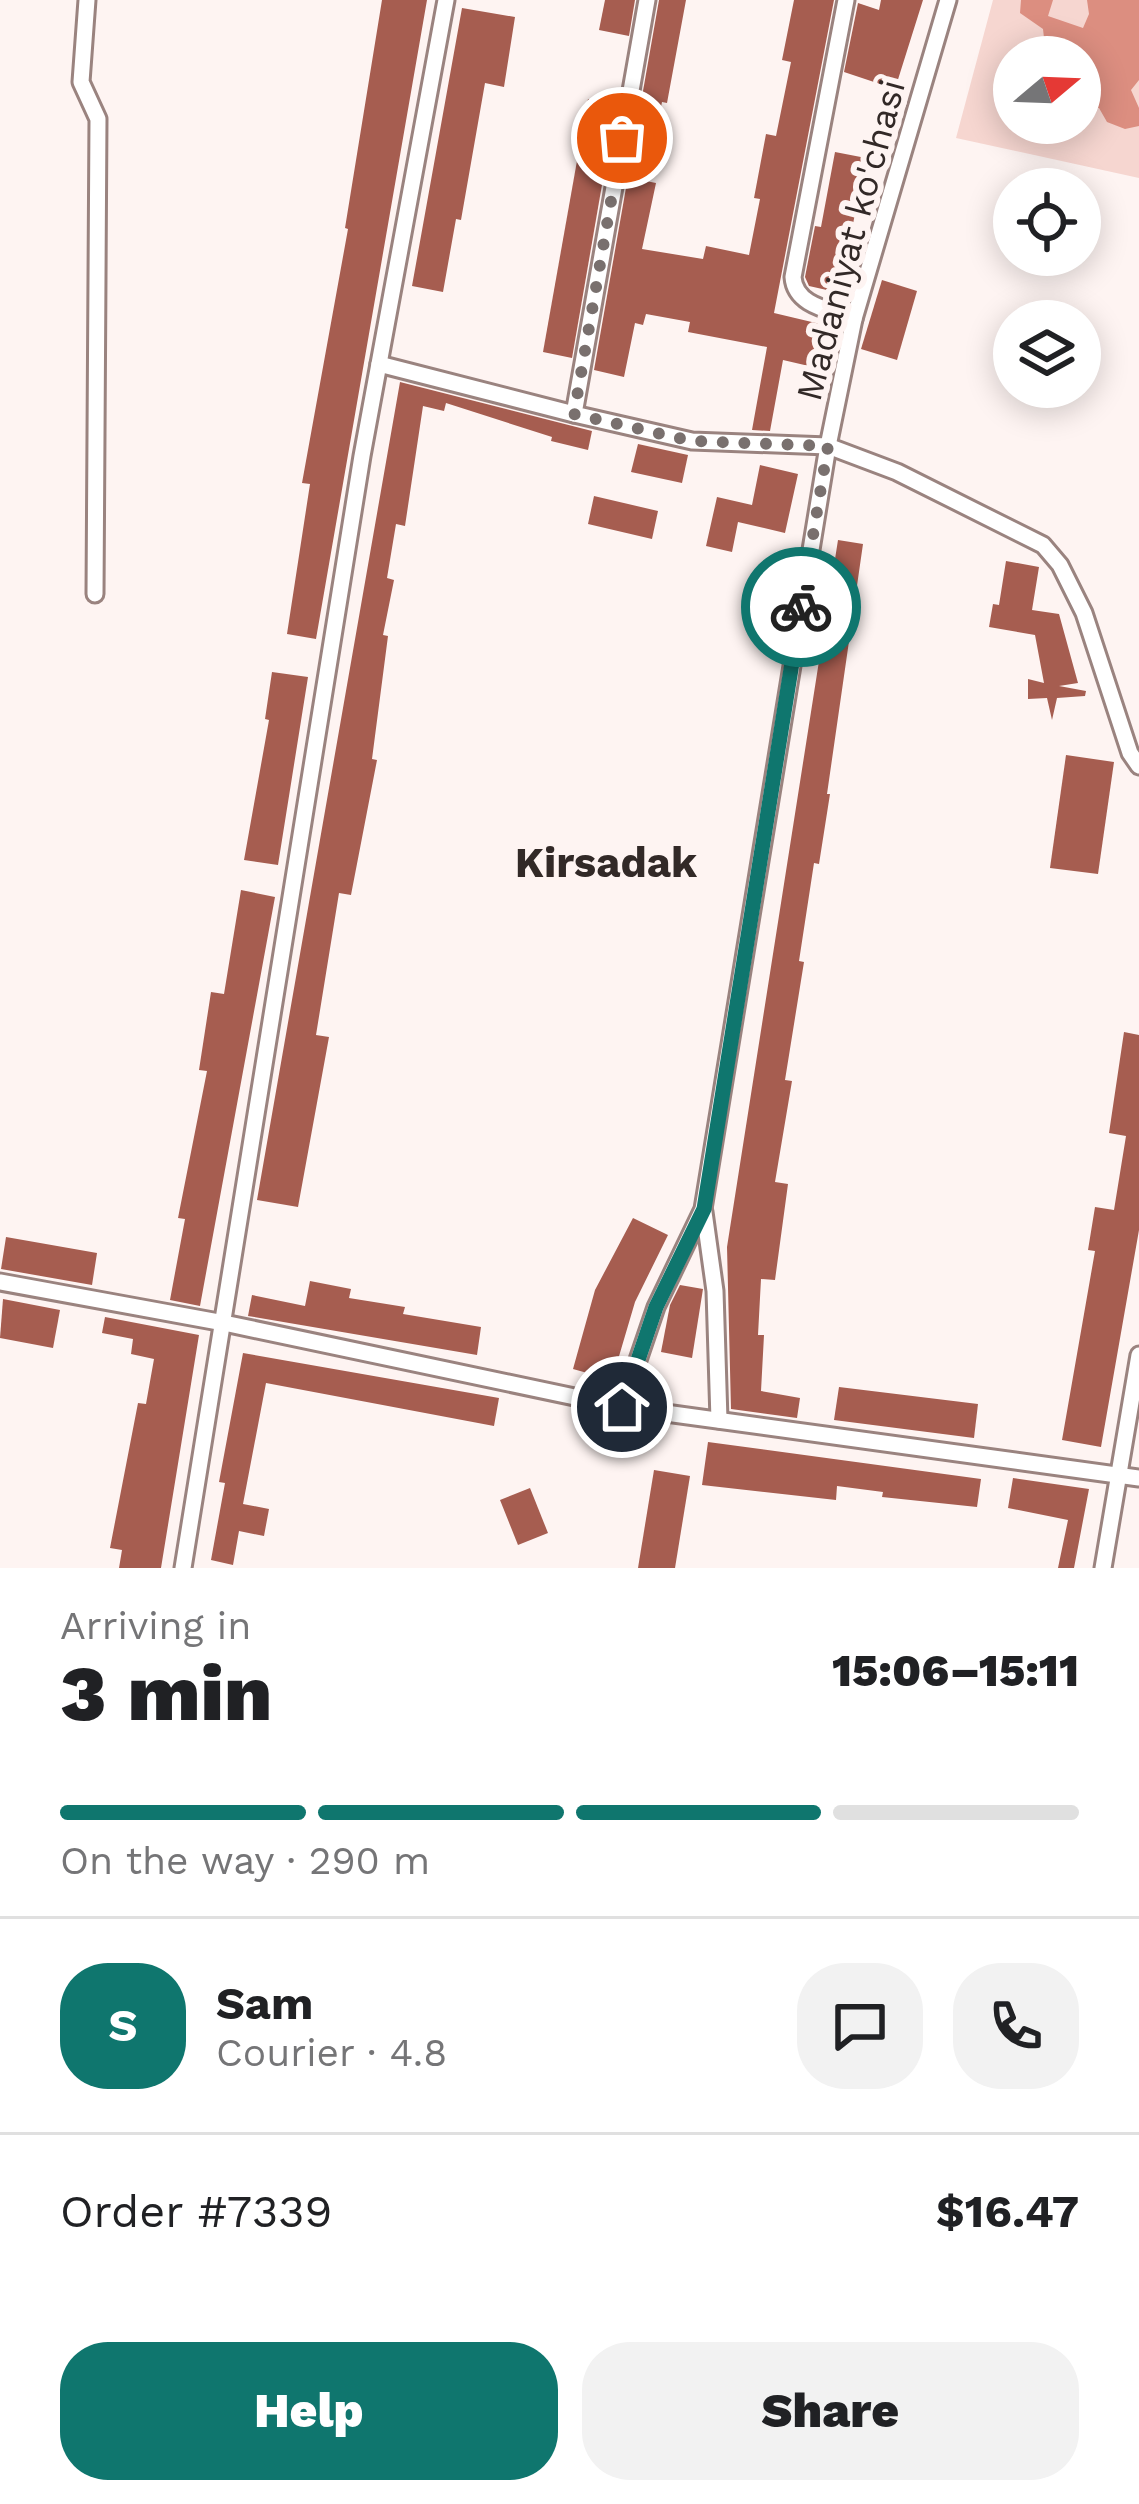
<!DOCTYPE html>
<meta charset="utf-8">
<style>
:root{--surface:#fff;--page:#f2f2f2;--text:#202124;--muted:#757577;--line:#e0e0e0;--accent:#0f766e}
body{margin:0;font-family:"Work Sans",sans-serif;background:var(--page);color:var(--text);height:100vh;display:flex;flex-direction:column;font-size:45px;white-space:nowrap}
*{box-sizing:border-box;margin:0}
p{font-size:39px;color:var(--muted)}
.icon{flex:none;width:66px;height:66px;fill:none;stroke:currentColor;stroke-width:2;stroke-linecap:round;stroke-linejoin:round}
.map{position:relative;height:1568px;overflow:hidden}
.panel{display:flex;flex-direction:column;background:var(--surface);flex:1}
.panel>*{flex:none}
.needle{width:78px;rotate:71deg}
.fabs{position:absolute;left:993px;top:36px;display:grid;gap:24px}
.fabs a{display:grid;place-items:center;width:108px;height:108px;border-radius:50%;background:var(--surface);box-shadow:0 6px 30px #0003;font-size:60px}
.pin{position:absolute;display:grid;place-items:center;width:102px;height:102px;color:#fff;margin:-51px;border:6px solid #fff;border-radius:50%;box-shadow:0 3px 12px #0007}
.courier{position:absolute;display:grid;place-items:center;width:120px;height:120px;margin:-60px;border:9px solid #0f766e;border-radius:50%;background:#fff;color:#222;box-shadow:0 3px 15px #0007}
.summary em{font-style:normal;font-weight:800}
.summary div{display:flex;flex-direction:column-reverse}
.summary{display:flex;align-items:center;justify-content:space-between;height:204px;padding:0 60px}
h1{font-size:78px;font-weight:800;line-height:90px}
.bar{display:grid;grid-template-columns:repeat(4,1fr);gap:18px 12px;align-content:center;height:144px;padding:0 60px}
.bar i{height:15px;border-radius:9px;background:var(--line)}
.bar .on{background:var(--accent)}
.bar p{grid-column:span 4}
.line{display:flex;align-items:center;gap:30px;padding:0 60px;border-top:3px solid var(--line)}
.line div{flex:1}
.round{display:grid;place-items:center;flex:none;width:126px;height:126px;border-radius:48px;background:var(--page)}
.button{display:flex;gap:24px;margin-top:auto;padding:24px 60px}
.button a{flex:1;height:138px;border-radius:48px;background:var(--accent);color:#fff;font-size:48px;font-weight:800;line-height:138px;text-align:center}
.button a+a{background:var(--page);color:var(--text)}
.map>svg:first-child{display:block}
</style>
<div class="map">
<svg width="1139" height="1568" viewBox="0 0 1139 1568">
<rect width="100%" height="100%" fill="#fef4f2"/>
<path fill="#f6d6d0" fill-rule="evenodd" d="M993,0H1139V178L956,138ZM1014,57H1080V123H1014Z"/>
<path fill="#dc8e80" d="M1021,0H1053L1048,16L1083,28L1089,14L1087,0H1139V80L1131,90L1139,108V126L1125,129L1107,122L1099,108L1080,106V57H1028L1044,38L1043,29L1020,13Z"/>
<g fill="#a65d50">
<path d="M382,0H427L316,639L287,634L310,484L302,483L348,229L345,228Z"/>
<path d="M605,0H635L629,36L599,30Z"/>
<path d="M659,0H686L667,103L662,102L646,181L656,183L642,249L703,259L706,246L749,255L760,199L754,198L766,134L776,136L791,62L782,60L794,0H834L774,313L837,328L826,370L783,360L770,431L752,430L767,347L688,332L690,322L646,314L643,325L635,323L624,377L594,370Z"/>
<path d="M881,0H923L895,89L844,72L858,3L879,10Z"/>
<path d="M462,8L515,17L504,87L485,83L461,220L456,219L443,292L412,286Z"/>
<path d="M588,99L616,104L572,358L543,352Z"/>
<path d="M835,152L866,158L851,234L862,236L849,295L809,286L805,277L815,226L821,227Z"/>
<path d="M882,280L917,291L897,360L861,349Z"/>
<path d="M400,382L592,431L588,450L551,441L552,437L446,403L444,411L423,406L405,526L396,524L387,578L394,580L383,635L388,636L372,759L377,760L351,895L339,893L316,1035L329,1037L298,1207L257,1200Z"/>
<path d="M638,444L688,455L682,483L631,472Z"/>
<path d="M760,465L798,474L785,533L738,522L732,552L706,546L717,497L752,505Z"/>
<path d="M594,496L658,511L652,539L588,524Z"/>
<path d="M838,540L863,544L827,794H830L819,864L814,863L799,961L804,962L785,1080L792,1081L775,1182L788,1184L775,1280L761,1279L758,1335H764L761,1391L800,1398L797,1418L731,1409L727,1247Z"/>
<path d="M1006,561L1039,567L1032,610L1059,614L1078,683L1059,686L1086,691L1085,696L1057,698L1052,720L1047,698L1028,699V679L1044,683L1035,635L989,627L993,604L999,605Z"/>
<path d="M272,672L308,677L278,865L244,860L269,720L265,719Z"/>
<path d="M1066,755L1114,762L1098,874L1050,868Z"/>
<path d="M241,890L275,897L200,1306L170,1300L185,1219L178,1218L207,1071L199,1070L211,992L224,994Z"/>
<path d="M1124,1032L1139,1035V1230L1101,1447L1062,1440L1095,1251L1088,1250L1095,1207L1114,1210L1126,1136L1109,1133Z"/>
<path d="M633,1218L668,1235L635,1302L612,1380L573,1369L595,1290Z"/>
<path d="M6,1237L97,1253L92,1285L1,1269Z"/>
<path d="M310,1281L351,1289L349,1298L405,1307L403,1314L481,1327L477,1355L248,1316L252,1295L305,1306Z"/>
<path d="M680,1285L703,1289L692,1358L661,1352L670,1305Z"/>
<path d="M3,1299L60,1310L53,1348L0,1338Z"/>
<path d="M105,1317L199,1335L161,1568H119L122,1550L110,1548L138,1403L146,1404L154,1359L131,1354L133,1339L102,1333Z"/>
<path d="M243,1353L499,1398L494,1426L266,1383L243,1504L269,1509L264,1536L239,1531L233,1565L211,1560L225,1483L219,1482Z"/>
<path d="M839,1387L978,1404L974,1438L834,1420Z"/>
<path d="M708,1442L981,1479L977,1507L882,1497L883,1492L837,1486L836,1500L702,1485Z"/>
<path d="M654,1470L690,1476L675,1568H638Z"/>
<path d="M1013,1478L1089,1489L1074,1568H1058L1068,1520L1008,1508Z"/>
<path d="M530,1488L548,1533L518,1545L500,1500Z"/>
</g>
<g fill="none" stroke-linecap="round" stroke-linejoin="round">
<g stroke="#9a837f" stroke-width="21">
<g id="street">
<path d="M87,0L81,82L98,119L95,594"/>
<path d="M647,0L574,414L692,441L828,446L897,472L1043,545L1060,565L1084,613L1130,753L1139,766"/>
<path d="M846,0L793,277C795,306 830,310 854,319"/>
<path d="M379,364L574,414"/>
<path d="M704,1212L715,1291L719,1420"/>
<path d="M0,1282L224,1323L622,1407L1139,1478"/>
<path d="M622,1407L656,1307L703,1209L828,446L854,319L948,0"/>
<path d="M183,1568L362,456L446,0"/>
<path d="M1103,1568L1139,1355"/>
</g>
</g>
<use href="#street" stroke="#fff" stroke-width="15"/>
</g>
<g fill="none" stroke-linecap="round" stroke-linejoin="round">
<path stroke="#79706e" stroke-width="12" stroke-dasharray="0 21.6" d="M622,138L574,414L692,441L828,446L801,607"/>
<path stroke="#0f766e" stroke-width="15" d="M622,1407L656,1307L704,1209L801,607"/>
</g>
<g text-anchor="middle" stroke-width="12" stroke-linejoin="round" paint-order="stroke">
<g font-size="36" fill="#322927" stroke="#fef4f2">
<text transform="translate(850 240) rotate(-75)" y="13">Madaniyat ko'chasi</text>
</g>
<g font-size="42" font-weight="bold" fill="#322927" stroke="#fef4f2">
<text x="606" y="877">Kirsadak</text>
</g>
</g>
</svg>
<div class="fabs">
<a><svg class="needle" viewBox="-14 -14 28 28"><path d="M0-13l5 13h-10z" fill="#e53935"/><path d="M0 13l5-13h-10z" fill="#757577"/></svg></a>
<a><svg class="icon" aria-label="locate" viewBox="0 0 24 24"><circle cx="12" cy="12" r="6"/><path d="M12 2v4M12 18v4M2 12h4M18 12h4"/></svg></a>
<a><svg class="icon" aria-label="layers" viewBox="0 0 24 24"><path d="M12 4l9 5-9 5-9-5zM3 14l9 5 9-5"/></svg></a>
</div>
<div class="pin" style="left:622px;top:138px;background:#ea580c"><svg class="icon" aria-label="bag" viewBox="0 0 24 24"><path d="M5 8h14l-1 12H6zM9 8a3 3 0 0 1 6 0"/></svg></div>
<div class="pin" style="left:622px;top:1407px;background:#1f2937"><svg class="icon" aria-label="home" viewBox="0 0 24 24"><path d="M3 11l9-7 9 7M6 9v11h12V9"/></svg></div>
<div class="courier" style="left:801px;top:607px"><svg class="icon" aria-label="bike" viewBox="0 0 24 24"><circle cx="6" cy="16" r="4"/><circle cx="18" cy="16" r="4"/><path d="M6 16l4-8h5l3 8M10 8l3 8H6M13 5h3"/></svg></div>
</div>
<section class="panel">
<div class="summary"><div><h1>3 min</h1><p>Arriving in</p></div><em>15:06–15:11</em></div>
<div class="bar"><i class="on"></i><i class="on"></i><i class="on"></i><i></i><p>On the way · 290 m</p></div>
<div class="line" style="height:216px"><b class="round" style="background:var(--accent);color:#fff">S</b><div><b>Sam</b><p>Courier · 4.8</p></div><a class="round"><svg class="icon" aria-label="chat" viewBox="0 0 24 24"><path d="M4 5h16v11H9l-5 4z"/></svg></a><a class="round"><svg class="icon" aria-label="phone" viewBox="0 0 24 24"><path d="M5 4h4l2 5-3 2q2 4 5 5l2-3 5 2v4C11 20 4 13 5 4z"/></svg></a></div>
<div class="line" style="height:156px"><div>Order #7339</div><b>$16.47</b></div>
<div class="button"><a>Help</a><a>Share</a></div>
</section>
